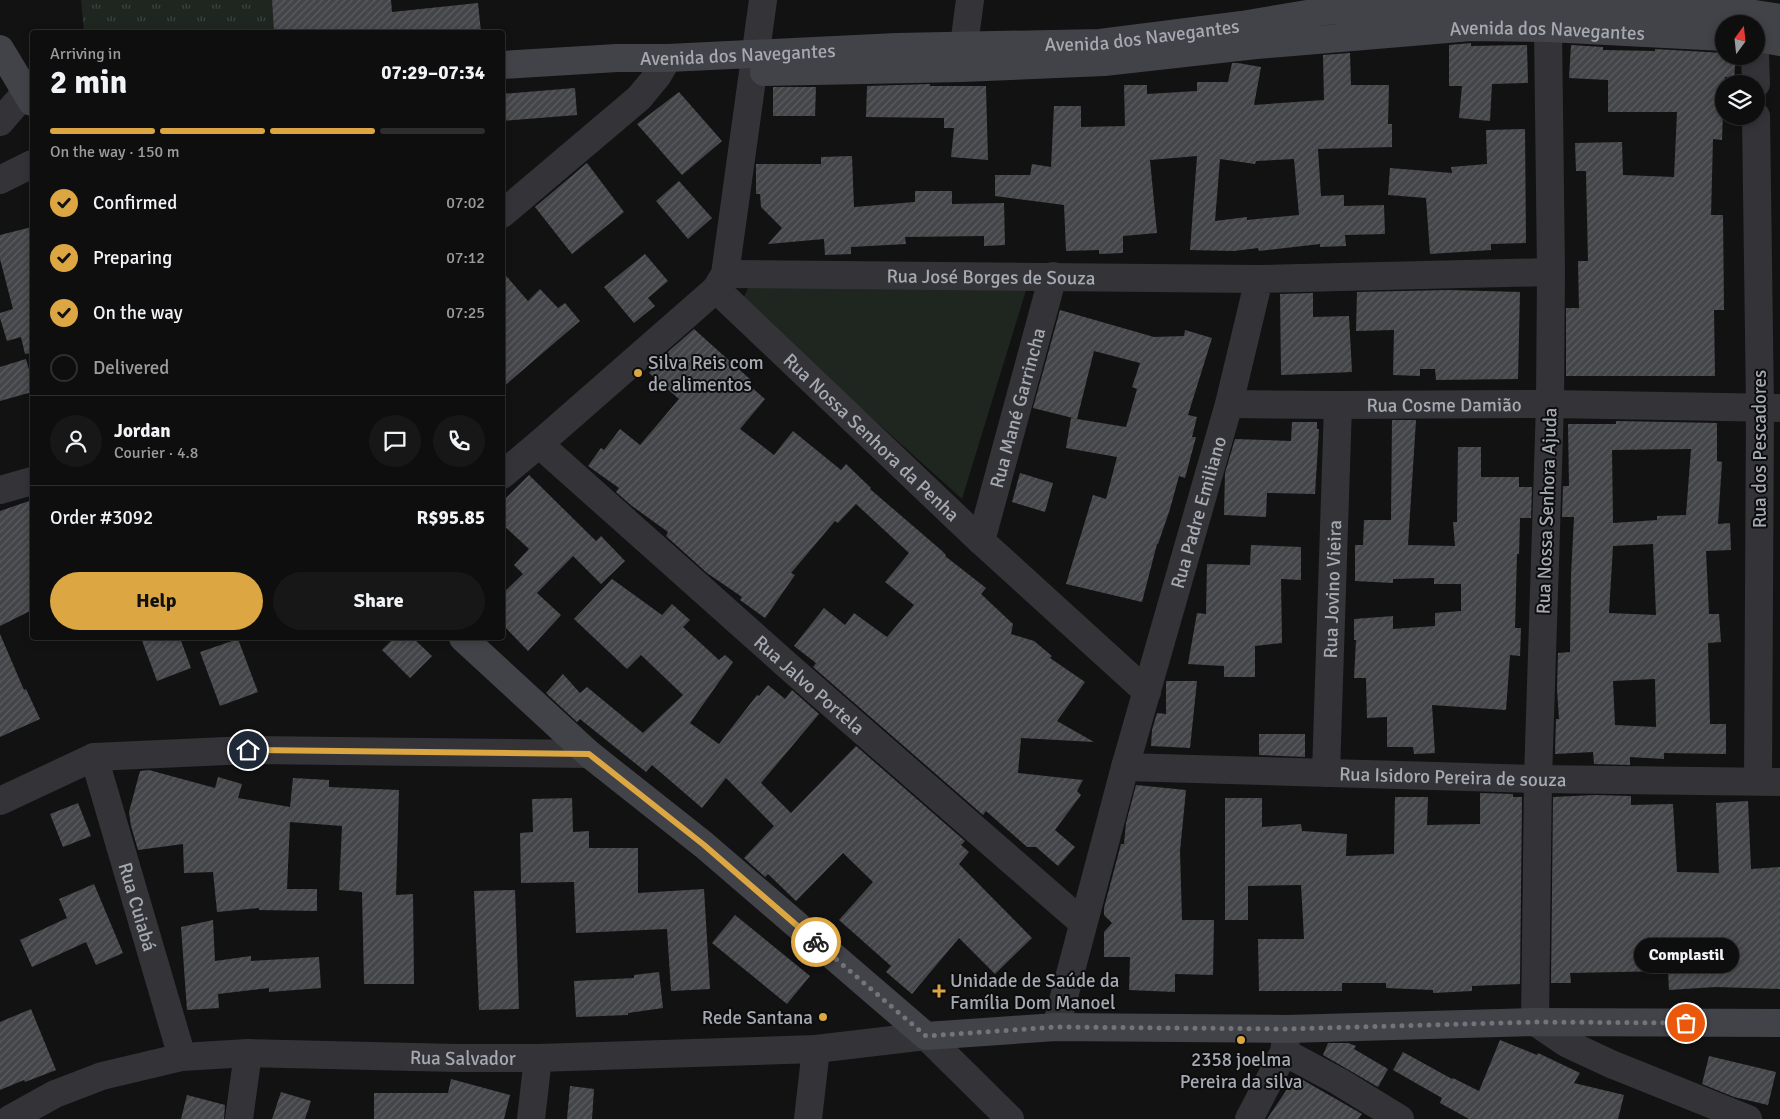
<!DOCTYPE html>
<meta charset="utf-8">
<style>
:root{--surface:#0e0e0e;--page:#171717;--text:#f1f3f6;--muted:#9b9c9e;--line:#2e2e2e;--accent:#dca742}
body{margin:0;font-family:Signika,sans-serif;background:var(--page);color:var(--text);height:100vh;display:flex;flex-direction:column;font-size:19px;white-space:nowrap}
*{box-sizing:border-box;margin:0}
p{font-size:16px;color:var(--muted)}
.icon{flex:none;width:28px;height:28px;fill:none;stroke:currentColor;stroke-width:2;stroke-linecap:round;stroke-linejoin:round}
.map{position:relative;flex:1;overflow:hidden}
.panel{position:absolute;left:30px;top:30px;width:475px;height:610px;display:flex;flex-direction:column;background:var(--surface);border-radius:5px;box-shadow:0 2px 8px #0003,0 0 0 1px var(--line)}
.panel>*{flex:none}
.needle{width:32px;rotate:15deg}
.tools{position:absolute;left:1715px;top:15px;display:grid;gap:10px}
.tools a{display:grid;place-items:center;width:50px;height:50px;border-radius:50%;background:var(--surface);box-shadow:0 2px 8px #0003,0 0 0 1px var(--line);font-size:25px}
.pin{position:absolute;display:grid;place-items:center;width:42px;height:42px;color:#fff;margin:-21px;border:2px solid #fff;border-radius:50%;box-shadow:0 1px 5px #0007}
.courier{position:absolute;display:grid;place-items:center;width:50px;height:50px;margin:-25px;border:4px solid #dca742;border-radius:50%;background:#fff;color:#222;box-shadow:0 1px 6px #0007}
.bubble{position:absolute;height:35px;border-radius:18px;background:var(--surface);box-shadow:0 2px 8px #0003,0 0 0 1px var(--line);font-size:16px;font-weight:700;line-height:35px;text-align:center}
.overview em{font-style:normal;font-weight:700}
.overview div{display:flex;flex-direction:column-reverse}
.overview{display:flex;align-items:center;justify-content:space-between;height:85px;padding:0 20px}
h1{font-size:32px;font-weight:700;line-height:38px}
.bar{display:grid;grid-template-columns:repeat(4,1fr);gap:8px 5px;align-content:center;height:60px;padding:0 20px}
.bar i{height:6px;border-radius:4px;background:var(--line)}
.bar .on{background:var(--accent)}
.bar p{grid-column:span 4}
.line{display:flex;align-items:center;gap:12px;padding:0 20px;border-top:1px solid var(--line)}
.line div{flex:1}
.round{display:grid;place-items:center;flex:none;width:52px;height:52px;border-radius:26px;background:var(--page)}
ol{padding:0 20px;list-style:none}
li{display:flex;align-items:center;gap:15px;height:55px}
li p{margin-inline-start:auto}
li .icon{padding:5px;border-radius:50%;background:var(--accent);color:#111;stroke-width:4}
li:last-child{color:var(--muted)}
li i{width:28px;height:28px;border:2px solid var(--line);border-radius:50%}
.action{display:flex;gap:10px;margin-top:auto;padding:10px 20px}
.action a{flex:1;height:58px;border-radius:30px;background:var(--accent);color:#111;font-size:20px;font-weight:700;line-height:58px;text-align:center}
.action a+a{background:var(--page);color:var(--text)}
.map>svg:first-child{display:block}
</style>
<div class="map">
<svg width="1780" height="1119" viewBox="0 0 1780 1119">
<defs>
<pattern id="grass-tufts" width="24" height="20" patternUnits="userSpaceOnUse" patternTransform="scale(1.25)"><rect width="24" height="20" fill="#1f2620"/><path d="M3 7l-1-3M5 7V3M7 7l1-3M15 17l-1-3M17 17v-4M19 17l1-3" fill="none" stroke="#3d433e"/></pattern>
<pattern id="building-hatch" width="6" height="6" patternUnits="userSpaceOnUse" patternTransform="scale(1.25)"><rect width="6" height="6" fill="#444548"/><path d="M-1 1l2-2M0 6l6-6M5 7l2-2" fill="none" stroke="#5c5d60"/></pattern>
</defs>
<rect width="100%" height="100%" fill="#121213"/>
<path fill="url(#grass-tufts)" d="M81,0H272L274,32H84Z"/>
<path fill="#1f2620" d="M749,286L1027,287L962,499L742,301Z"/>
<g fill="url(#building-hatch)" fill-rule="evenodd">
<path d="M272,0H391L392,12L478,3L481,32H274Z"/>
<path d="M1471,43V46L1527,45L1528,83L1492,84L1490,121L1459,118L1462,86H1449V45Z"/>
<path d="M1571,45L1603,47V50L1655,51V49L1724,53V56H1736L1734,78L1725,77L1724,84L1722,140L1713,139L1711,215H1723L1724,310H1714L1715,376H1566V308H1579L1578,261H1588L1586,171H1576L1575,143L1622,142L1623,175L1674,177L1677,112H1608V80L1569,78Z"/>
<path d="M1350,53L1351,85H1389L1388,124H1392V147L1318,149L1321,196L1344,195V206L1384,205L1385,234L1345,235L1346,246L1320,247V244L1259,251L1258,248L1234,251L1190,250L1197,156L1150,160L1157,233L1123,236V253L1099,254V250L1066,251L1064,205L995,196V175H1030L1032,164L1051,167L1054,106H1081V127L1125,126L1124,85H1147V94L1197,91V82H1228L1232,63H1238L1261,67L1254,105L1324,100L1323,55ZM1220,159L1255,164L1256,161L1294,159L1299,215L1247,220V217L1215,221Z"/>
<path d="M930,84V86H986L988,160L951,157L954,128H944V118L866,117L867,86Z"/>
<path d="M773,87H816L815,116H773Z"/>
<path d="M575,88L577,115L502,121V94Z"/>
<path d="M679,92L722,141L682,175L637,124Z"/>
<path d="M1525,129L1526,243L1491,244V250L1430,254L1426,198L1388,195L1390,168L1452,173L1451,167L1487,164L1486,130Z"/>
<path d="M852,156L854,207L915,202V191H952V204L1004,203L1005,245L984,246V236L905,237L906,244L851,247V254L825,255L824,239L768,244L782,228L761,207L760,194H756V164H821V157Z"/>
<path d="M587,163L624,212L572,254L535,207Z"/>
<path d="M679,181L712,218L688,239L656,201Z"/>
<path d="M32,227V353L25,354L21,337L7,341L0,318V313L13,309L0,259V235Z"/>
<path d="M645,254L668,281L648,298L655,306L634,323L604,287Z"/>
<path d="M502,271L528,301L540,289L558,308L565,303L580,321L502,388Z"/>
<path d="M1448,290L1520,292L1518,379L1436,380L1435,369H1420V376L1393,375L1394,330L1356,331L1357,292Z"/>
<path d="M1313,293V317L1349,316L1352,372L1281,375L1280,294Z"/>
<path d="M1060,310L1154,337L1184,336L1185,330L1212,338L1188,415L1197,417L1192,437H1196L1185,478L1179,476L1170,509L1158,544H1157L1142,602L1066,584L1093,495L1106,499L1117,457L1066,448L1071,418L1077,419L1033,408ZM1094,351L1140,363L1132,387L1137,389L1126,427L1077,419Z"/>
<path d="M694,329L752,381L749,385L765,399L740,429L774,455L793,431L841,470L846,464L871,488L870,489L941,550L946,555L945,556L986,588L981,594L1013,624L1011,634L1034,641L1052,656L1050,658L1085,682L1057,721L1094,742L1021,738L1018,773L1083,780L1077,791L1081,795L1055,830L1075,847L1058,866L1036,847H1027L986,811L983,815L813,667L816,663L794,646L824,608L845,625L854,613L887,637L914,605L885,582L909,553L856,504L838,523L835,521L791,573L795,575L765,618L740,600L742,597L707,573L666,536L668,532L632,506L616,492L619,488L588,466L601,448L604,450L620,429L640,445L679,399L649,373L670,350Z"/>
<path d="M26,359L32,381V392L0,401V367Z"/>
<path d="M1392,420H1416L1408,545L1455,546L1453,522H1457L1458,447H1481V477H1519V487H1532L1531,518H1520L1519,554H1517L1515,628H1521L1520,656L1510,655L1506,710L1432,705L1435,753L1414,754L1413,747H1387V717L1367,718L1366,678H1354L1356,640H1354V619L1393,616V629L1435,626V613L1461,611V584H1434V578L1393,579V583L1355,581V545H1363L1364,520H1391Z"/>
<path d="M1616,421L1717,423V461L1722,462L1718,524L1730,523L1731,550L1706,551L1709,614H1719L1721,642L1708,643L1710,724H1726V754L1664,753V759L1630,757V765L1594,764L1593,752L1555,754L1556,719H1559L1557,689L1558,653L1570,652L1571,575L1574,517H1562L1563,486H1569L1568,424H1616ZM1691,449L1686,515L1657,516V520L1613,523L1612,450ZM1653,544L1656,615L1609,613L1613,546ZM1655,679L1656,727L1615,725L1613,681Z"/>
<path d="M1292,422H1317V429H1319L1315,494L1267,493L1266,517L1224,515L1225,473L1235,439L1291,441Z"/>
<path d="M1020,473L1053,483L1045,512L1012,502Z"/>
<path d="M529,475L596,541L601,536L625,561L601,584L573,556L537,593L561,615L528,651L502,624V594L523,574L514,565L529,549L502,524V502Z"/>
<path d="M32,500V610L0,626V511Z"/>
<path d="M1251,545L1301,547V580L1281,579L1282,643L1255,646V677H1224V666L1188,664L1197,613L1206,614L1207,564L1250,565Z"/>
<path d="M612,579L662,615L672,604L690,620L683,627L719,660L725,655L733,662L690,723L719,744L757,695L759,696L768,685L785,699L792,690L819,714L761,783L791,813L856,746L965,841L961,845L969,852L959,864L1032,938L995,974L959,938L912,994L886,972L891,966L839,920L873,882L843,853L796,901L768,874L765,877L744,858L774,826L726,778L702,808L652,765L646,772L580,719L577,722L546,693L563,674L580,693L587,687L643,733L683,695L641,655L627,669L574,619Z"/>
<path d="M0,634L24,690L26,689L40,719L0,737Z"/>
<path d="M141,638H180L191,668L157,681Z"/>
<path d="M394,638H413L432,656L410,678L382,650Z"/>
<path d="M238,639L258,692L220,706L200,652Z"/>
<path d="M1166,681H1197L1190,748L1151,746L1152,730L1157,713L1166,714Z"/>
<path d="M1259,734H1305V757L1259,755Z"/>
<path d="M149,770L215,788L218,777L242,784L238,798L290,807L293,778L329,780V787L399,790L396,895L413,894L414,984H364L362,892L339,890L342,826L290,822L287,889H317V911L259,910V908L217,912L213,872L184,873L183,844L138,850L131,826L129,812L140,771Z"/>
<path d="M1136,785L1186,790L1180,851L1182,920H1214L1213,975L1175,974V992L1129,990L1130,957H1104V932L1112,923L1104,915V908L1121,844H1124L1126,823Z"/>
<path d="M1480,793L1513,794V797H1522L1520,984L1472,986V991L1433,993V990L1386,988V983H1342V991H1259L1258,939H1304L1301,885L1248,886V920H1225V798H1262V827L1301,824L1302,831L1347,834L1346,856L1394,854L1395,797H1428L1427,825L1480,824Z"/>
<path d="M1595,795L1631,796V805L1673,804L1677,872L1719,873L1716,803L1748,801L1751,869L1780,867V989L1716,987L1669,990L1668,971L1570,973L1571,983H1551L1553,797Z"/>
<path d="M572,798L573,832L589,831V848H638V893L704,889L710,989L671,991L667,929L576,933L574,882L521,883L520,833L533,832L532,799Z"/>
<path d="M78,803L91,836L63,847L50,814Z"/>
<path d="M94,884L123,953L96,965L86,942L32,967L20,940L67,918L59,899Z"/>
<path d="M515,890L519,1009L479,1010L474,891Z"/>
<path d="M735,915L810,976L787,1004L712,943Z"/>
<path d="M213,920L215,961L251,956V961L319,957L321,988L269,992V988L218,994L219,1008L187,1010L181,927Z"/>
<path d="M659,972L663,1008L628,1013V1015L576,1017L574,981L634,978V975Z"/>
<path d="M31,1009L56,1070L25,1082L24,1080L0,1090V1022Z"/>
<path d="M1500,1040L1537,1055L1538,1053L1580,1073L1574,1083L1624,1095L1618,1119H1469L1440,1103L1442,1098L1393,1070L1403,1052L1452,1079L1453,1078L1479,1091Z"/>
<path d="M1328,1043H1348L1356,1046L1354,1049L1388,1069L1378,1087L1323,1055Z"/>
<path d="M1709,1056L1776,1072L1768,1105L1734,1097L1702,1084Z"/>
<path d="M1296,1076L1362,1114L1358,1119H1267Z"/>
<path d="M451,1079L510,1095L504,1119H374V1093H448Z"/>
<path d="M570,1086L594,1089L592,1119H567Z"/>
<path d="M281,1092L311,1101L305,1119H272Z"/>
<path d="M187,1095L225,1105L224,1119H181Z"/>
</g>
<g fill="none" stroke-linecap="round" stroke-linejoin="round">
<g stroke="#343438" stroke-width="28">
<path id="s1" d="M763,0L725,274L716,289L981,541L1147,692"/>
<path d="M1546,4L1548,28L1551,272L1550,404L1538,779L1535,1022L1566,1043L1611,1064L1748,1119"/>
<path d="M964,45L970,0"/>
<path d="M1755,56L1756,84"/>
<path d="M1756,116L1760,408L1758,781"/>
<path d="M0,122L26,92"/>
<path d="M0,180L32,164"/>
<path d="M502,214L639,98L658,75L668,58"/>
<path id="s2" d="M725,274L1259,279"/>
<path id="s3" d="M1229,404L1338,405L1550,404L1780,408"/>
<path id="s4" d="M539,444L788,666L1083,923"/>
<path d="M502,475L539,444L716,289"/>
<path d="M0,490L32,481"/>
<path id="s5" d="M981,541L1053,276"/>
<path id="s6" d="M94,757L182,1057"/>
<path id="s7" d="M1125,767L1538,779L1780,782"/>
<path id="s8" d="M1326,773L1338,405"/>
<path d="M0,801L94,757L248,750L589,754"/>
<path id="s9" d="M1056,1027L1125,767L1229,404L1259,279L1551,272"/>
<path d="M1284,1052L1338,1081L1400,1119"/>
<path id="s10" d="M10,1119L55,1094L102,1076L182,1057L248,1053L457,1058H538L816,1049L926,1036L1010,1119"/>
<path d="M239,1119L248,1053"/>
<path d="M531,1119L538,1058"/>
<path d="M808,1119L816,1049"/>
<path d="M1249,1119L1284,1052L1287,1033"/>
</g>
<g stroke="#424348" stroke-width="28">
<path d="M1756,38L1780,42"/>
<path d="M0,49L32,102"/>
<path id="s11" d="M502,65L617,58H668L897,47L1100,43L1242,25L1325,11L1546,2L1755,14L1780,18"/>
<path id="s12" d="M764,72L962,68L1104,62L1256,45L1471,27L1548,28L1724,37"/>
<path d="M463,638L589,754L704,845L926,1036L1056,1027L1287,1029L1535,1022L1780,1023"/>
</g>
</g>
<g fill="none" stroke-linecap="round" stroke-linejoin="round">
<path stroke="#72747a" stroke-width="5" stroke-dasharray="0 9" d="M816,942L926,1036L1056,1027L1287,1029L1535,1022L1686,1023"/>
<path stroke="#dca742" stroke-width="6" d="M248,750L589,754L704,845L816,942"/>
</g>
<g fill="#dca742" stroke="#0d0d0e" stroke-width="2">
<circle cx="638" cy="373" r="5"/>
<path d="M936.5 983.5h5v5h5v5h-5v5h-5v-5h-5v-5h5z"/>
<circle cx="823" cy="1017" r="5"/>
<circle cx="1241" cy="1040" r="5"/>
</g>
<g text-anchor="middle" stroke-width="4" stroke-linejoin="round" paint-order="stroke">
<g font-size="19" fill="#a5a9b2" stroke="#0d0d0e">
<text dy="7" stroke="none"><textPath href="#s12" startOffset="785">Avenida dos Navegantes</textPath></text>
<text dy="7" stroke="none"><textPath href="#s11" startOffset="641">Avenida dos Navegantes</textPath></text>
<text dy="7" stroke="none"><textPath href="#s11" startOffset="236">Avenida dos Navegantes</textPath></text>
<text dy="7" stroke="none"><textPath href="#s2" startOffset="266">Rua José Borges de Souza</textPath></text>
<text dy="7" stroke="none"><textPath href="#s3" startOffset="215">Rua Cosme Damião</textPath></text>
<text dy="7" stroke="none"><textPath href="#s5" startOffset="138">Rua Mané Garrincha</textPath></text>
<text dy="7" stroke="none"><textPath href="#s1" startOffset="509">Rua Nossa Senhora da Penha</textPath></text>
<text transform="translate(1759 449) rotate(-90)" y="7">Rua dos Pescadores</text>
<text transform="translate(1546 511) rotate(-88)" y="7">Rua Nossa Senhora Ajuda</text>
<text dy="7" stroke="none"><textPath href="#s9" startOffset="534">Rua Padre Emiliano</textPath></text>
<text dy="7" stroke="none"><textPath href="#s8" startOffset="184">Rua Jovino Vieira</textPath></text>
<text dy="7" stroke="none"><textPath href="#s4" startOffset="362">Rua Jalvo Portela</textPath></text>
<text dy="7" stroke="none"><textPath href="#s7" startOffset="328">Rua Isidoro Pereira de souza</textPath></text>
<text dy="7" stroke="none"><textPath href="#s6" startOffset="156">Rua Cuiabá</textPath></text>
<text dy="7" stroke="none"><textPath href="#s10" startOffset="465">Rua Salvador</textPath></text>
</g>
<g font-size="19" fill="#a5a9b2" stroke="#0d0d0e" text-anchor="start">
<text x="648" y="369">Silva Reis com<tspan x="648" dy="22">de alimentos</tspan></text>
<text x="950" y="987">Unidade de Saúde da<tspan x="950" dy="22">Família Dom Manoel</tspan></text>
<text x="813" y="1024" text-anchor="end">Rede Santana</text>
<text x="1241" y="1066" text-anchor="middle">2358 joelma<tspan x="1241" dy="22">Pereira da silva</tspan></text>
</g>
</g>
</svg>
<div class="tools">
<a><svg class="needle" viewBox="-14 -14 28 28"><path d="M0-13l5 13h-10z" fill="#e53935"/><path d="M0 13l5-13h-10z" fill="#9b9c9e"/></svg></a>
<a><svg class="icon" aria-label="layers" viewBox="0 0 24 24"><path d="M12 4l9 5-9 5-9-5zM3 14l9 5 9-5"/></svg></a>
</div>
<div class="pin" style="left:1686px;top:1023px;background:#ea580c"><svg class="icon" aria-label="bag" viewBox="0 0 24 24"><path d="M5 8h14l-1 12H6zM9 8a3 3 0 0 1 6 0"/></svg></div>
<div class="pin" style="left:248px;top:750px;background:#1f2937"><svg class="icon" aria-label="home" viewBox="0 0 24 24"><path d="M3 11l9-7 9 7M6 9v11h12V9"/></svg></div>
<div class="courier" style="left:816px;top:942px"><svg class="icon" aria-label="bike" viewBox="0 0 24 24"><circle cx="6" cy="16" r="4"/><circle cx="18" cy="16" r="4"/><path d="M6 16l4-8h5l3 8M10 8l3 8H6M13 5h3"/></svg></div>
<div class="bubble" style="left:1634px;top:938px;width:105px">Complastil</div>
<section class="panel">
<div class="overview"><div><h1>2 min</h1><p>Arriving in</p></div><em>07:29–07:34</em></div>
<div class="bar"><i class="on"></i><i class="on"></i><i class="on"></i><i></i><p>On the way · 150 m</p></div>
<ol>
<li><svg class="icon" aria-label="check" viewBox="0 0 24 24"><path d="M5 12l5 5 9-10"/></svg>Confirmed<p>07:02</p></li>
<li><svg class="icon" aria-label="check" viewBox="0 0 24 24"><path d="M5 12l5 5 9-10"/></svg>Preparing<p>07:12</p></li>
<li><svg class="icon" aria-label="check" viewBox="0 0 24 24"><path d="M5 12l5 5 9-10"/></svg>On the way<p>07:25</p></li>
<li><i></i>Delivered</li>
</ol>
<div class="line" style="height:90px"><a class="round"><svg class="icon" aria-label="person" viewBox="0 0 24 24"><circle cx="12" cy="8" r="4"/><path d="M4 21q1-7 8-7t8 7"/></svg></a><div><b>Jordan</b><p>Courier · 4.8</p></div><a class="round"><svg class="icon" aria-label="chat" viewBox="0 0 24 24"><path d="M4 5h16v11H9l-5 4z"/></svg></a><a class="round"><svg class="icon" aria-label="phone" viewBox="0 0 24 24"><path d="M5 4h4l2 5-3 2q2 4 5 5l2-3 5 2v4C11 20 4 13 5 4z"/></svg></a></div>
<div class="line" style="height:65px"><div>Order #3092</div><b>R$95.85</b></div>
<div class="action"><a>Help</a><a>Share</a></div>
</section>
</div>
